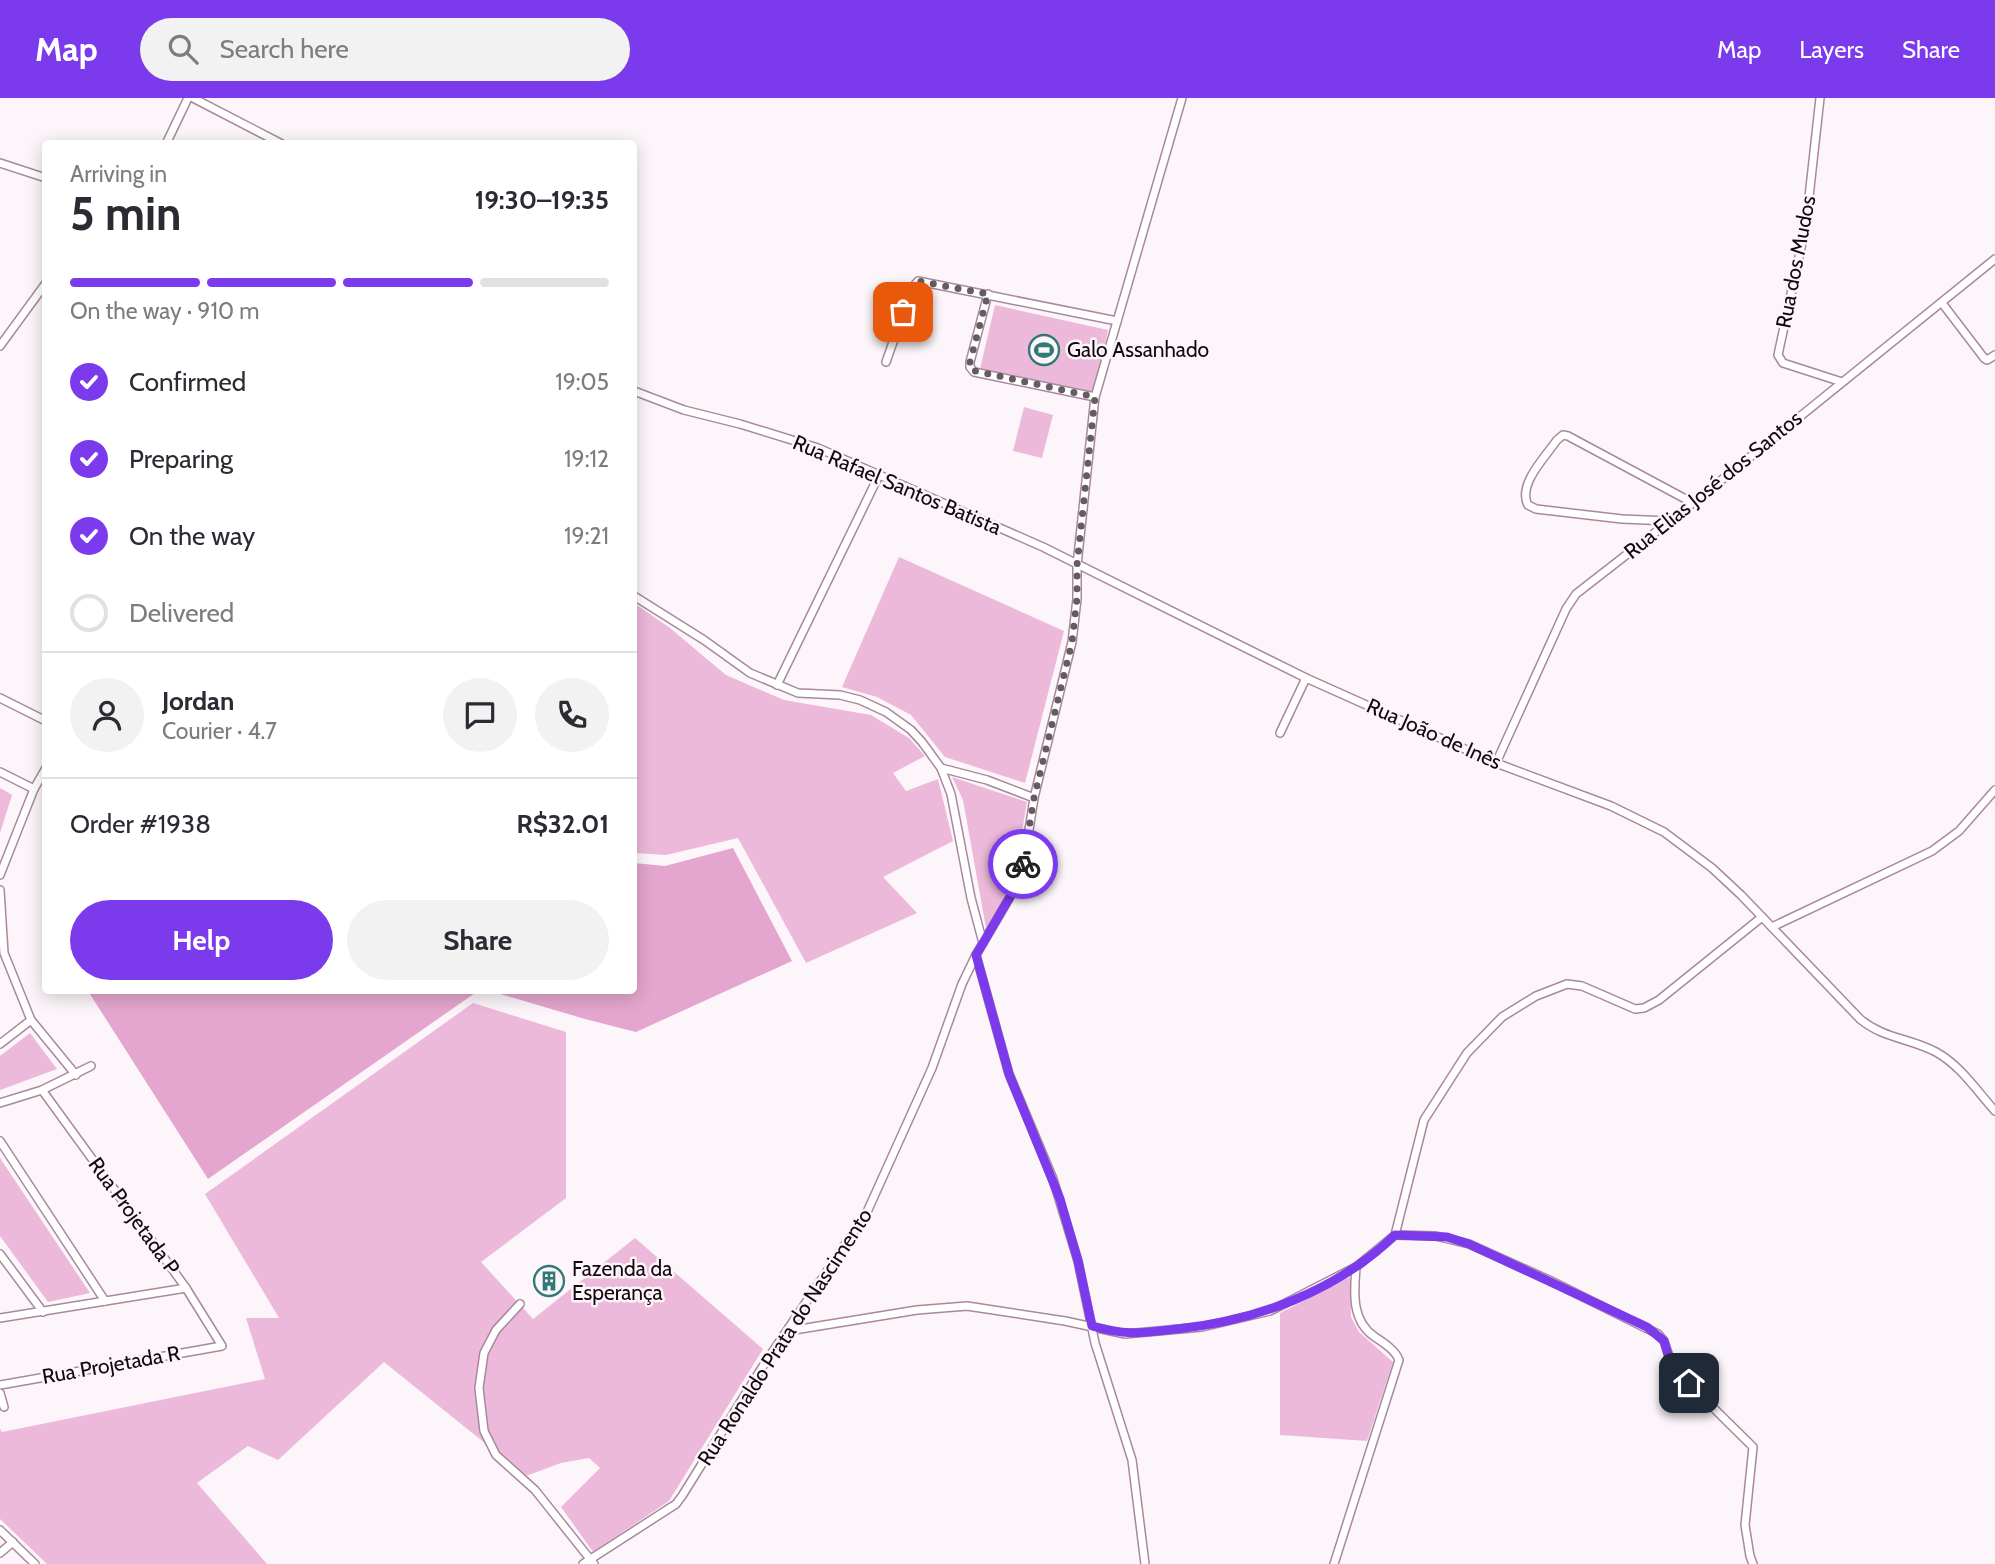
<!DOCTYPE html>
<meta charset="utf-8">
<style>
:root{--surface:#fff;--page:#f2f2f3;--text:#2b2b33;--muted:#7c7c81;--line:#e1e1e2;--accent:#7c3aed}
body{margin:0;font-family:Cabin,sans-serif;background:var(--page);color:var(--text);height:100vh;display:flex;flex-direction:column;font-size:26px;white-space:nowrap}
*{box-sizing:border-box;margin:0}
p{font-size:23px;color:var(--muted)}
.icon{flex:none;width:38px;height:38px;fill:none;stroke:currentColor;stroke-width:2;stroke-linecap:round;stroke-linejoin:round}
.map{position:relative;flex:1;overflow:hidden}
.side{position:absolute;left:42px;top:42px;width:595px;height:854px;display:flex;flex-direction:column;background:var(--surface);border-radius:7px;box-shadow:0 4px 18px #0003}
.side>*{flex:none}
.pin{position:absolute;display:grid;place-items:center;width:60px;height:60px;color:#fff;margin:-30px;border-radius:14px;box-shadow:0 4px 10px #0006}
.courier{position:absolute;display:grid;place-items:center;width:70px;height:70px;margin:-35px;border:5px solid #7c3aed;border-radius:50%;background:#fff;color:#222;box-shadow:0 2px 9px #0007}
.summary em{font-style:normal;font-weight:700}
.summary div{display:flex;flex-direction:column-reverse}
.summary{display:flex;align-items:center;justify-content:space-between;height:119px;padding:0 28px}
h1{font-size:46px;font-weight:700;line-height:52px}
.bar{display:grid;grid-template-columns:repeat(4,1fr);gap:10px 7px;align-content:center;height:84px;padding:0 28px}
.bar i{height:9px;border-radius:5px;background:var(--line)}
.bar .current{background:var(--accent)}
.bar p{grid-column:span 4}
.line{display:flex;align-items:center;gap:18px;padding:0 28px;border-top:2px solid var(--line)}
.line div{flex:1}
.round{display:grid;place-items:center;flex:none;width:74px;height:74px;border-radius:37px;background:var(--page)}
ol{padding:0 28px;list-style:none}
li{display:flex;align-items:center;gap:21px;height:77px}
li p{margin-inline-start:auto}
li .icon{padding:7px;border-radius:50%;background:var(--accent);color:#fff;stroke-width:4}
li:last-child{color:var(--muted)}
li i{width:38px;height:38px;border:4px solid var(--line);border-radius:50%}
.primary-button{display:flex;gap:14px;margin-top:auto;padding:14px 28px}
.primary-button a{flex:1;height:80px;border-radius:42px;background:var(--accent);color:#fff;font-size:28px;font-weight:700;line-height:80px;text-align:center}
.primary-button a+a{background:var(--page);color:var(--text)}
header{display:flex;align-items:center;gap:42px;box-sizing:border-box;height:98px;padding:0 35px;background:var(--accent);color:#fff}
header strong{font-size:33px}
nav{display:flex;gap:38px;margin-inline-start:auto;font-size:24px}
.search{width:490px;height:63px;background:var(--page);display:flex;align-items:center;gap:18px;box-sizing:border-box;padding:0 24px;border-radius:38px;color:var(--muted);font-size:26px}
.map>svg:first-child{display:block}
</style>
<header>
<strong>Map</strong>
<div class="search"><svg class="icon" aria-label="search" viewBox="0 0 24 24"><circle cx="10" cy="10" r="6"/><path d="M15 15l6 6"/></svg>Search here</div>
<nav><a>Map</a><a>Layers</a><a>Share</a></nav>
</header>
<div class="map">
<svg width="1995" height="1466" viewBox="0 0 1995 1466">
<rect width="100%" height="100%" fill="#fcf5f9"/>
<g fill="#edb9da">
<path d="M995,207L1108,232L1094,297L980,271Z"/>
<path d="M1024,309L1053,317L1042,360L1013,353Z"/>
<path d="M899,459L1064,533L1025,685L945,659L911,617L877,599L842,589Z"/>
<path d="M634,505L670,530L726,577L784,602L871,617L909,640L925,658L893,675L906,693L938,681L953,743L883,779L917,815L806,865L738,740L666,757L634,755Z"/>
<path d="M952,679L1027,704L1015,774L999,809L986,830L963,702Z"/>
<path d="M0,690L12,697L0,735Z"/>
<path d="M473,905L566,934V1100L481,1164L533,1221L635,1140L763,1251L669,1403L593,1454L561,1409L600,1370L589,1360L561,1365L526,1378L384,1264L278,1362L248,1348L197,1385L267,1466H47L0,1421V1331L2,1334L265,1281L246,1220H279L205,1096Z"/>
<path d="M30,935L57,971L0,992V958Z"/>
<path d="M0,1060L90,1195L48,1204L0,1138Z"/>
<path d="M1350,1179L1351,1219L1359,1234L1393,1264L1367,1343L1280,1337V1215Z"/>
</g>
<g fill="#e4a6ce">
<path d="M733,750L792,863L636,934L585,921L490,893L634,892V765L665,768Z"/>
<path d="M88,893H478L208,1081Z"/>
</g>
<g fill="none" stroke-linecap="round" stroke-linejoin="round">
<g stroke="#a8899c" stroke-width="10">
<g id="street">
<path d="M193,0L282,46"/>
<path d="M1820,0L1806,126L1778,257L1783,265L1842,284"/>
<path d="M166,46L188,0"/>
<path d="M0,65L46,80"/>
<path d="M988,196L970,264V269L974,274L1095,299"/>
<path d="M1942,205L1984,260L1987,262L1995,257"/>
<path d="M0,248L46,185"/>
<path d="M886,264L912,190L918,183L1117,223"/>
<path d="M634,293L684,312L740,326L818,350L1043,449L1306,580L1496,665L1611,708L1664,734L1712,770L1741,797L1860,921C1884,941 1910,940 1936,954C1960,967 1977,993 1995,1013"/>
<path d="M1669,423L1622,421L1536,411L1528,407C1517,387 1546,358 1557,342L1563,337L1568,338L1693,405"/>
<path d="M634,498L704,542L750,575L798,595L840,597L860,602L886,614L911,632L922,644L941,670L951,696L971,800L983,845"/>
<path d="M777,587L879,377"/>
<path d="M0,600L46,623"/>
<path d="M1280,635L1306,580"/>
<path d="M1496,665L1566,511L1576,496L1693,405L1995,161"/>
<path d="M941,670L987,682L1034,700"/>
<path d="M0,674L34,691"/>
<path d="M0,777L34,691L46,670"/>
<path d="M0,792L4,855L31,922L76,977"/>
<path d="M1772,829L1932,753L1959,733L1995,692"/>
<path d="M976,857L1009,976L1053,1081L1078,1163L1095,1245L1132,1362L1145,1466"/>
<path d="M0,946L31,922"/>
<path d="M0,1005L42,992L91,968"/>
<path d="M0,1043L105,1203"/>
<path d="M1395,1137L1436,1138L1469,1146L1549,1182L1658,1236L1664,1243L1673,1270L1753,1349L1745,1427L1750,1458L1753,1466"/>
<path d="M0,1156L43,1214"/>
<path d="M520,1206L496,1232L484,1255L479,1290L484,1333L496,1357L535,1392L594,1466"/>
<path d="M0,1220L186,1190"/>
<path d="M788,1233L917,1212L967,1208L1065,1223L1125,1236L1202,1229L1270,1213L1356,1169L1395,1137L1424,1022L1467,955L1502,919L1536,898L1567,886L1582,888L1635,911L1644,910L1659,902L1762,819"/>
<path d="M0,1287L222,1248L186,1190L42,992"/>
<path d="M0,1295L4,1309"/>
<path d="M0,1432L35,1466"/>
<path d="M0,1455L13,1444"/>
<path d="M583,1466L676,1406L682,1398L763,1268L867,1114L932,970L962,886L976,857L1014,792L1024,764L1034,700L1072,544L1077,501V467L1095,299L1182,0"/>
<path d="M1334,1466L1399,1262C1395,1252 1384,1245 1375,1239C1351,1223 1354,1194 1356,1169"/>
</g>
</g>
<use href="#street" stroke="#fff" stroke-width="7"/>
</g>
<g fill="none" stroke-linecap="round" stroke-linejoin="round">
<path stroke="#655b61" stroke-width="7" stroke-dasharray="0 12.6" d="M903,214L912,190L918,183L988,196L970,264L971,272L1095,299L1077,467V500L1072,544L1034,700L1023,766"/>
<path stroke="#7c3aed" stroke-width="9" d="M1023,766L1014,792L976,857L1009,976L1060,1101L1078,1163L1092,1228C1126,1238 1142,1235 1177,1231C1256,1223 1337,1193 1395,1137L1447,1139L1469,1146L1647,1229L1664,1243L1671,1267L1689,1285"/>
</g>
<defs>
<g id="stadium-ring" transform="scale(1.575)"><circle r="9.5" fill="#fcf5f9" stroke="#317975" stroke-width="1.5"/><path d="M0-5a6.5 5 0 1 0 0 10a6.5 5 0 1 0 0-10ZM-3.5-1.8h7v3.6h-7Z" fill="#317975"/></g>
<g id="building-ring" transform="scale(1.575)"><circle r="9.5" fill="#fcf5f9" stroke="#317975" stroke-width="1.5"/><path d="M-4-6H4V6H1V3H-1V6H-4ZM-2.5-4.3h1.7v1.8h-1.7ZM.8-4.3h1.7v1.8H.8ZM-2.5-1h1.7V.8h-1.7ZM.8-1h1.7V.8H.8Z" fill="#317975"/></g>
</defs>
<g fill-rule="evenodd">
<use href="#stadium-ring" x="1044" y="252"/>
<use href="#building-ring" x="549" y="1183"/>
</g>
<g text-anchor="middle" stroke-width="5" stroke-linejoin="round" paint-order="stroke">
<g font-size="21" fill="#13080f" stroke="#fcf5f9">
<text transform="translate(1796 164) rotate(-79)" y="7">Rua dos Mudos</text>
<text transform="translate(897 387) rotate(23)" y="7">Rua Rafael Santos Batista</text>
<text transform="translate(1713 387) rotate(-39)" y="7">Rua Elias José dos Santos</text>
<text transform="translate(1434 636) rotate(24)" y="7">Rua João de Inês</text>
<text transform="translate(134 1118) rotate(54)" y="7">Rua Projetada P</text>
<text transform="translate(785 1239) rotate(-57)" y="7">Rua Ronaldo Prata do Nascimento</text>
<text transform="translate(111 1267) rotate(-10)" y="7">Rua Projetada R</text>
</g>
<g font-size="21" fill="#13080f" stroke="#fcf5f9" text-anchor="start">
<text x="1067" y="259">Galo Assanhado</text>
<text x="572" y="1178">Fazenda da<tspan x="572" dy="24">Esperança</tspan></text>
</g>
</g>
</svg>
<div class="pin" style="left:903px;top:214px;background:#ea580c"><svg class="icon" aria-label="bag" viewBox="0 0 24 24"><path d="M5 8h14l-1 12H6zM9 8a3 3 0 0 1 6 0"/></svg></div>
<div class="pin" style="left:1689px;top:1285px;background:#1f2937"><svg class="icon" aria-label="home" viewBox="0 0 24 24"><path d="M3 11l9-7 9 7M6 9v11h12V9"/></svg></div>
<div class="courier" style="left:1023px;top:766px"><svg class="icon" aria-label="bike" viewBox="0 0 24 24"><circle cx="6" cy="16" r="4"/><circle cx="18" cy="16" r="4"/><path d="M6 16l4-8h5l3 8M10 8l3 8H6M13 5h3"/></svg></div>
<section class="side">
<div class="summary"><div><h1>5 min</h1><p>Arriving in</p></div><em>19:30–19:35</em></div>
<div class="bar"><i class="current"></i><i class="current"></i><i class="current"></i><i></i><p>On the way · 910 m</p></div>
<ol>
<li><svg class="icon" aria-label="check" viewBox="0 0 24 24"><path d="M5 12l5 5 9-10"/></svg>Confirmed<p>19:05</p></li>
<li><svg class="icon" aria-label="check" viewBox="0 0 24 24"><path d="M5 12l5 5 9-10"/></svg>Preparing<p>19:12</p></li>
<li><svg class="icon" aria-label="check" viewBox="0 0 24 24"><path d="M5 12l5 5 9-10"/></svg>On the way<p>19:21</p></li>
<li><i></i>Delivered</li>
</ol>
<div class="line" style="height:126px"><a class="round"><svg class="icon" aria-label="person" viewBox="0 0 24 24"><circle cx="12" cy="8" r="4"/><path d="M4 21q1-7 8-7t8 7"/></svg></a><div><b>Jordan</b><p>Courier · 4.7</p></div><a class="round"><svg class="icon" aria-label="chat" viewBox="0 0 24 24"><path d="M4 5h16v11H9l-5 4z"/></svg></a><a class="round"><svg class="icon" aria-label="phone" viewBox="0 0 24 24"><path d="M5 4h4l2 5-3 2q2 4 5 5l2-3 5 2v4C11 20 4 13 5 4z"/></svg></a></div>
<div class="line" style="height:91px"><div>Order #1938</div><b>R$32.01</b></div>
<div class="primary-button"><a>Help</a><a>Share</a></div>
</section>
</div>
